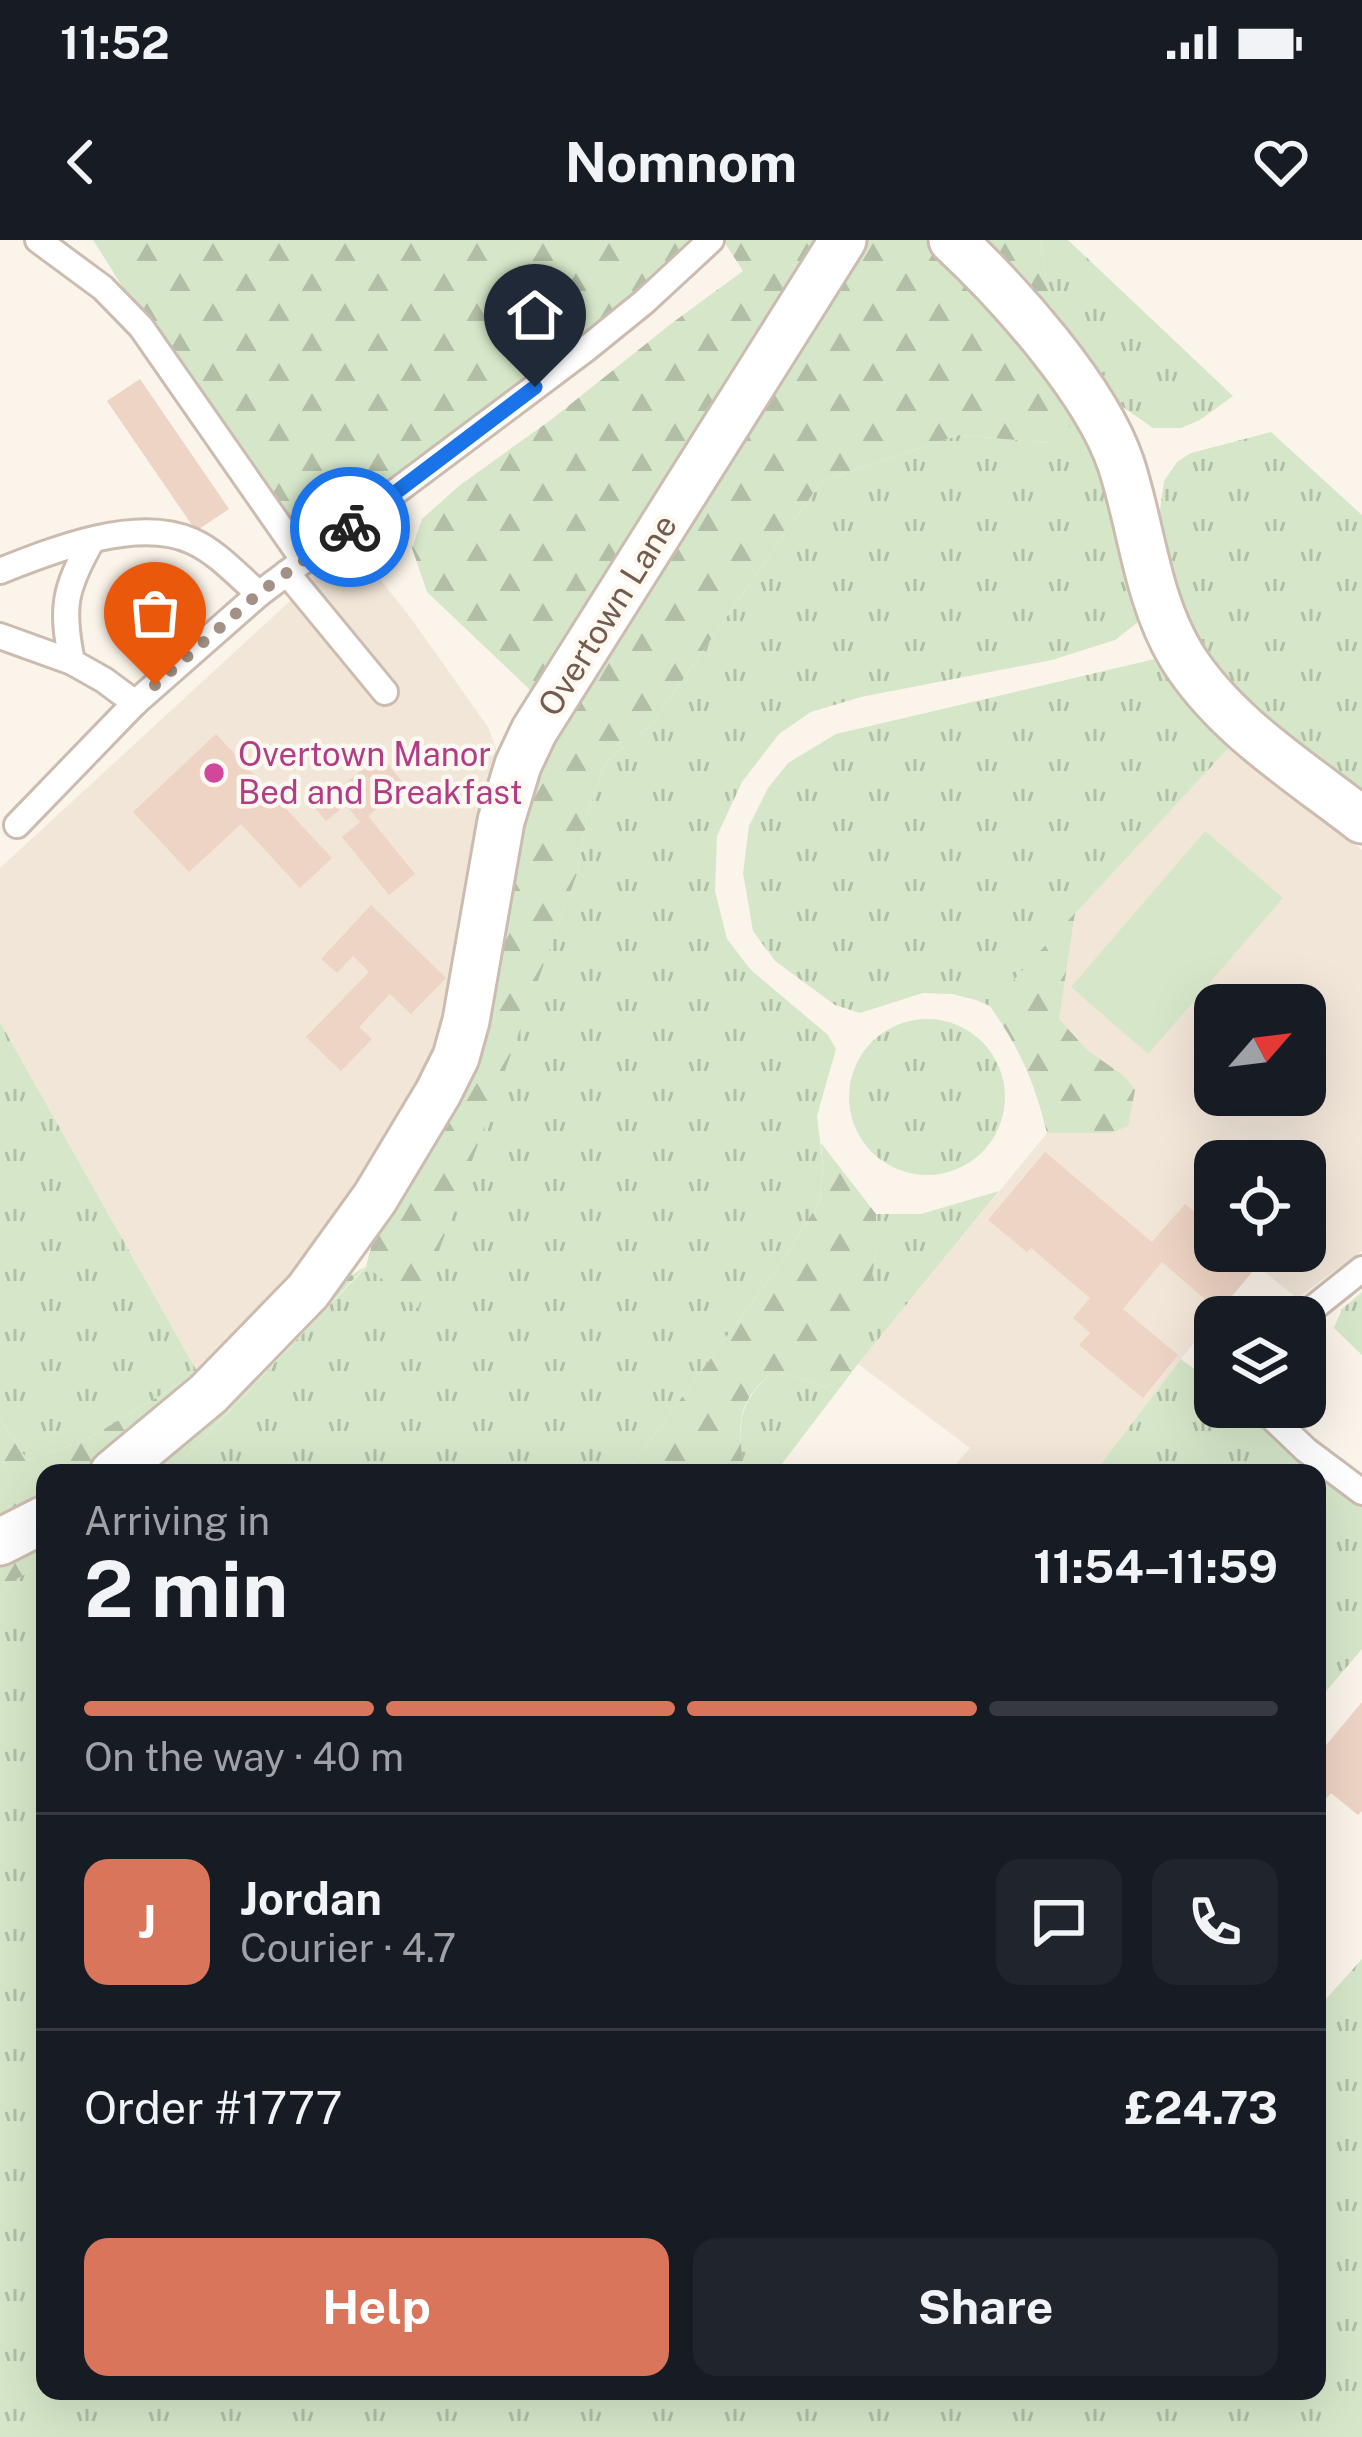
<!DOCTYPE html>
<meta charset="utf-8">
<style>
:root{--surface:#171b24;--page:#20242c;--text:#f1f3f6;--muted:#9ea1a6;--line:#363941;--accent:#d9755b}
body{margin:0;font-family:"Public Sans",sans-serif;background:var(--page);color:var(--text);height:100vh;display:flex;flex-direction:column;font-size:45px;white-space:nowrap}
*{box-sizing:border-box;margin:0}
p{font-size:39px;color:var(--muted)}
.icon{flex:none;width:66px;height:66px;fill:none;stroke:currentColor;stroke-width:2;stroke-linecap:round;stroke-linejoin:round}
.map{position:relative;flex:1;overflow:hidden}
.side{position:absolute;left:36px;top:1224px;width:1290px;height:936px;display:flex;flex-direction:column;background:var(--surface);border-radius:24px;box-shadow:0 12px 48px #0002}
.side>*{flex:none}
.needle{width:78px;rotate:62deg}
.controls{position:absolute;left:1194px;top:744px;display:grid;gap:24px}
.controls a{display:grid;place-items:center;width:132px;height:132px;border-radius:24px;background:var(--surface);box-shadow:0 12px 48px #0002;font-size:60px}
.pin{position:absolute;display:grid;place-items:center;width:102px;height:102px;color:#fff;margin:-123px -51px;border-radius:50% 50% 50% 0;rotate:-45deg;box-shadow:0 0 12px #0007}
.pin .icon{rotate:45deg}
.courier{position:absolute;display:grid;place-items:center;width:120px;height:120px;margin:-60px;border:9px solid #1a73e8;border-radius:50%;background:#fff;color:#222;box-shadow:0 3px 15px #0007}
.headline em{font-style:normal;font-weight:700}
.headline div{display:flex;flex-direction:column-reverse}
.headline{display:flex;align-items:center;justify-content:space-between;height:204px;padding:0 48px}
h1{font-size:78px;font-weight:700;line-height:90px}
.bar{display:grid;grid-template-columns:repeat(4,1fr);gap:18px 12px;align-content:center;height:144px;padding:0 48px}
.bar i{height:15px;border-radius:9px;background:var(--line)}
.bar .selected{background:var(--accent)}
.bar p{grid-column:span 4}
.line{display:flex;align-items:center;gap:30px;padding:0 48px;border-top:3px solid var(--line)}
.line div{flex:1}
.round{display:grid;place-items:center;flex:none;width:126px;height:126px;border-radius:24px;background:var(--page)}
.action{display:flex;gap:24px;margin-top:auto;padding:24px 48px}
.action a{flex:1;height:138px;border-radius:24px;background:var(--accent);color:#fff;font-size:48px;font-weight:700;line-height:138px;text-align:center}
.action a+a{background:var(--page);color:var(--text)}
.status{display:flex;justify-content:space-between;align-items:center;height:84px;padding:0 60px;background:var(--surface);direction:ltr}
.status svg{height:33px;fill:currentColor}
header{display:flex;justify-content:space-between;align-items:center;height:156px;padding:0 48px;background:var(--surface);font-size:54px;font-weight:700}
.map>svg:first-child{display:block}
</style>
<div class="status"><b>11:52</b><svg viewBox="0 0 49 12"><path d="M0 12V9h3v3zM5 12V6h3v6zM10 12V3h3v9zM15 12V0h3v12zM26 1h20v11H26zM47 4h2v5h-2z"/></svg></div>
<header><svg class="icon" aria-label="back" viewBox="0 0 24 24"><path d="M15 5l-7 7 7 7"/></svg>Nomnom<svg class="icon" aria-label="heart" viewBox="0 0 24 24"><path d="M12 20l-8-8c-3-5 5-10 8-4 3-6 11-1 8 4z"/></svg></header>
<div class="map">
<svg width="1362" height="2197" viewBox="0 0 1362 2197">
<defs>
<pattern id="grass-tufts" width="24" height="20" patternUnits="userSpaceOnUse" patternTransform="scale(3)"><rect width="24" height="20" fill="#d6e7c9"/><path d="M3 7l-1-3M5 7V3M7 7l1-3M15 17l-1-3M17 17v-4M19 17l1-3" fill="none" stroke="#b2bea6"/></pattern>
<pattern id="forest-firs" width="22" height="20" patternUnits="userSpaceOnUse" patternTransform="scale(3)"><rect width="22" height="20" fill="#d6e7c9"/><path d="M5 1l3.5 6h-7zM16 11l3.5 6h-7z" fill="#b2bea6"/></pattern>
</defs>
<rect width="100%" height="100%" fill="#fbf4ea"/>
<g fill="#f2e6d9" fill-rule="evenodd">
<path d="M352,304L410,377L488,487L497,511L473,660L428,839L312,1019L198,1133L0,782V628Z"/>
<path d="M1234,502L1362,610V1011L1297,1058L1257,1026L1181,1119L1094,1233H952L955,1225L970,1208L858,1124L1047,893L1035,847L1017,805L990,766ZM1215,765H1305V855H1215ZM1215,921H1305V1011H1215Z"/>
</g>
<g fill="url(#grass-tufts)">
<path d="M1040,0H1068L1233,156L1200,180L1181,188H1153L1120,165L1054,88Z"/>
<path d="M1064,147L1109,228L1138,354L1137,383L1115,400L1052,420L861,457L811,472L779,494L742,542L717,596L715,651L727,699L751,730L828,795L836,809L817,876L823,926L820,961L779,1026L626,1233H170L367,1026L417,1067L578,631L588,571L606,522L651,485L821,242L959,195L1050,203Z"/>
<path d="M1271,192L1362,275V566L1207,426L1166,329L1159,277L1164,241L1177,222L1191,213Z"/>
<path d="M1159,418L1234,502L990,766L976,760L952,754L923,753L860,773L835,765L775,721L753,691L743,633L749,586L768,548L788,523L836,494Z"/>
<circle cx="927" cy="857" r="78"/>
<path d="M0,782L198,1133L82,1202L27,1220L0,1179Z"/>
<path d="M999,951L858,1124L775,1233H745C738,1189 735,1165 771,1134L792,1135L827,1148L857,1124L876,1011V974H921Z"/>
<path d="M1362,1052V1115L1334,1088L1342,1069Z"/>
<path d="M1181,1119L1215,1145V1167H1244L1362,1259V1409L1317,1462V1233H1094Z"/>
<path d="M45,1321V2151H1317V1769L1362,1719V2197H0V1358L6,1346Z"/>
</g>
<g fill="url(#forest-firs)">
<path d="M93,0H709L593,90L313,295L291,277L210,162L124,49Z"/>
<path d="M723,0H813V5L855,0H1040L1070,186L1050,203L959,195L821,242L651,485L606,522L588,571L578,631L418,1068L366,1026L170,1233H45V1321L6,1346L0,1358V1179L27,1220L82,1202L198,1133L366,1026L376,990L414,938L464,850L524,572L565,483L427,352L412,308L422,279L460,245L552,179L672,83L743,31Z"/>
<path d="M1075,673L1059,779L1087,810L1124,836L1135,850L1128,886L1111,893H1047C1034,841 1021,811 990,766Z"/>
<path d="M821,903L876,974V1011L858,1124L827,1148L792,1135L771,1134C734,1164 738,1189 745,1233H626L779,1026L820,961L823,926Z"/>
</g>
<path fill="#d6e7c9" d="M1205,591L1283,658L1148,814L1071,747Z"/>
<g fill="#eed4c4">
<path d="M140,139L229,269L196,291L107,161Z"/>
<path d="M216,494L332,618L300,648L241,584L189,632L133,572Z"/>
<path d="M380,515L405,545L368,576L415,634L389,655L342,597L360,582L346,565L326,581L315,568Z"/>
<path d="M371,665L446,738L411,774L390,754L359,787L372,799L341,831L306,797L369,732L353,716L337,733L321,719Z"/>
<path d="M1045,912L1152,1002L1185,964L1215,989V1011H1241L1258,1025L1219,1071L1162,1022L1123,1069L1178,1115L1143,1158L1079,1105L1090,1093L1073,1078L1090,1058L1031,1008L1027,1012L988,980Z"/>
<path d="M1362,1462V1571L1358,1575L1331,1553L1317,1570V1516Z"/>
</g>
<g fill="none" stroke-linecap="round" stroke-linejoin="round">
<g stroke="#ccbcb0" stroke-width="30">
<g id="lane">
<path d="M38,0L103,48L141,87L304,321"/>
<path d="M0,331C53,310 137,276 192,301C217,312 238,336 259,354"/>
<path d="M287,333L385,452"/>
<path d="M0,396L72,422L104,440L135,463"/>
<path d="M72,422C61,368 64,350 91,302"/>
<path d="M17,585L135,463L259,354L586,109L644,62L711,0"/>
<path d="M1302,1077L1362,1029"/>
<path d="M1261,1167L1306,1210L1362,1252"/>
</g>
</g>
<g stroke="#ccbcb0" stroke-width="51">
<g id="street">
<path d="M952,0C1010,54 1096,150 1121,224C1142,288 1146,356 1181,415C1223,484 1299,531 1362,580"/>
<path d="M113,1233L208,1154L308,1051L375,958L438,853L456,817L466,781L501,581L518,525L534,491L843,0"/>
<path d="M0,1302L45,1279"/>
</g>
</g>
<use href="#lane" stroke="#fff" stroke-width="24"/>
<use href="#street" stroke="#fff" stroke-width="45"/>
</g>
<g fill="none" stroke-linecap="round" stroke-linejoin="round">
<path stroke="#a39185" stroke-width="12" stroke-dasharray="0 21.6" d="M155,445L259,353L350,287"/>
<path stroke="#1a73e8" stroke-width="15" d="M350,287L535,147"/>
</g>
<circle fill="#d1479c" stroke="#fdf8f0" stroke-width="4.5" cx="214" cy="533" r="12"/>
<g text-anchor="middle" stroke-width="9" stroke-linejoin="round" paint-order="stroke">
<g font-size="33" fill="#735b4f" stroke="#fdf8f0">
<text transform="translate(607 375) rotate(-58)" y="12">Overtown Lane</text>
</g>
<g font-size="33" fill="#b23c85" stroke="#fdf8f0" text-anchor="start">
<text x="238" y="526">Overtown Manor<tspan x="238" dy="38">Bed and Breakfast</tspan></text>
</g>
</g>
</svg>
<div class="controls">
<a><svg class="needle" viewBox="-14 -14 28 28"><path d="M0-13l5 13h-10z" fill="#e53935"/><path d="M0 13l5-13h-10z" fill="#9ea1a6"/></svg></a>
<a><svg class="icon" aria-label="locate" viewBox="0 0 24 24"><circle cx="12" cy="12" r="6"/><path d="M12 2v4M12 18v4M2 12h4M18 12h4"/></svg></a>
<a><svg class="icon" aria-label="layers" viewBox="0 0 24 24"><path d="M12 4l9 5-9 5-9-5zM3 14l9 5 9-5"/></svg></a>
</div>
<div class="pin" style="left:155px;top:445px;background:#ea580c"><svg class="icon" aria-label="bag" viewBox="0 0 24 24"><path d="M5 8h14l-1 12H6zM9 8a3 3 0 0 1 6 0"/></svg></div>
<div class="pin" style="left:535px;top:147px;background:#1f2937"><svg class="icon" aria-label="home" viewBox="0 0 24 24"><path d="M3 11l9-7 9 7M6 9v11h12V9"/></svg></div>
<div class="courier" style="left:350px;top:287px"><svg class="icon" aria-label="bike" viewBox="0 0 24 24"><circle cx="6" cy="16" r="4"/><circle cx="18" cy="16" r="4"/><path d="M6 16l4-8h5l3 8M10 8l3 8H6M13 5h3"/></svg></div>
<section class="side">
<div class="headline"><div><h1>2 min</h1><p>Arriving in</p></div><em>11:54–11:59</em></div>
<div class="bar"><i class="selected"></i><i class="selected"></i><i class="selected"></i><i></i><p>On the way · 40 m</p></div>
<div class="line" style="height:216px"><b class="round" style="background:var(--accent);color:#fff">J</b><div><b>Jordan</b><p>Courier · 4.7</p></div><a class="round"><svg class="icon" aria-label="chat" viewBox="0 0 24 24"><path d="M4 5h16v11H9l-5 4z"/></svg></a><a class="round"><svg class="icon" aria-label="phone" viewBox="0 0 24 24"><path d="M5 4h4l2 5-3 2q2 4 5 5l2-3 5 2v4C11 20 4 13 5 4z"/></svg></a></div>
<div class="line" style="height:156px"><div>Order #1777</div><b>£24.73</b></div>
<div class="action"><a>Help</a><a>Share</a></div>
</section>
</div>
